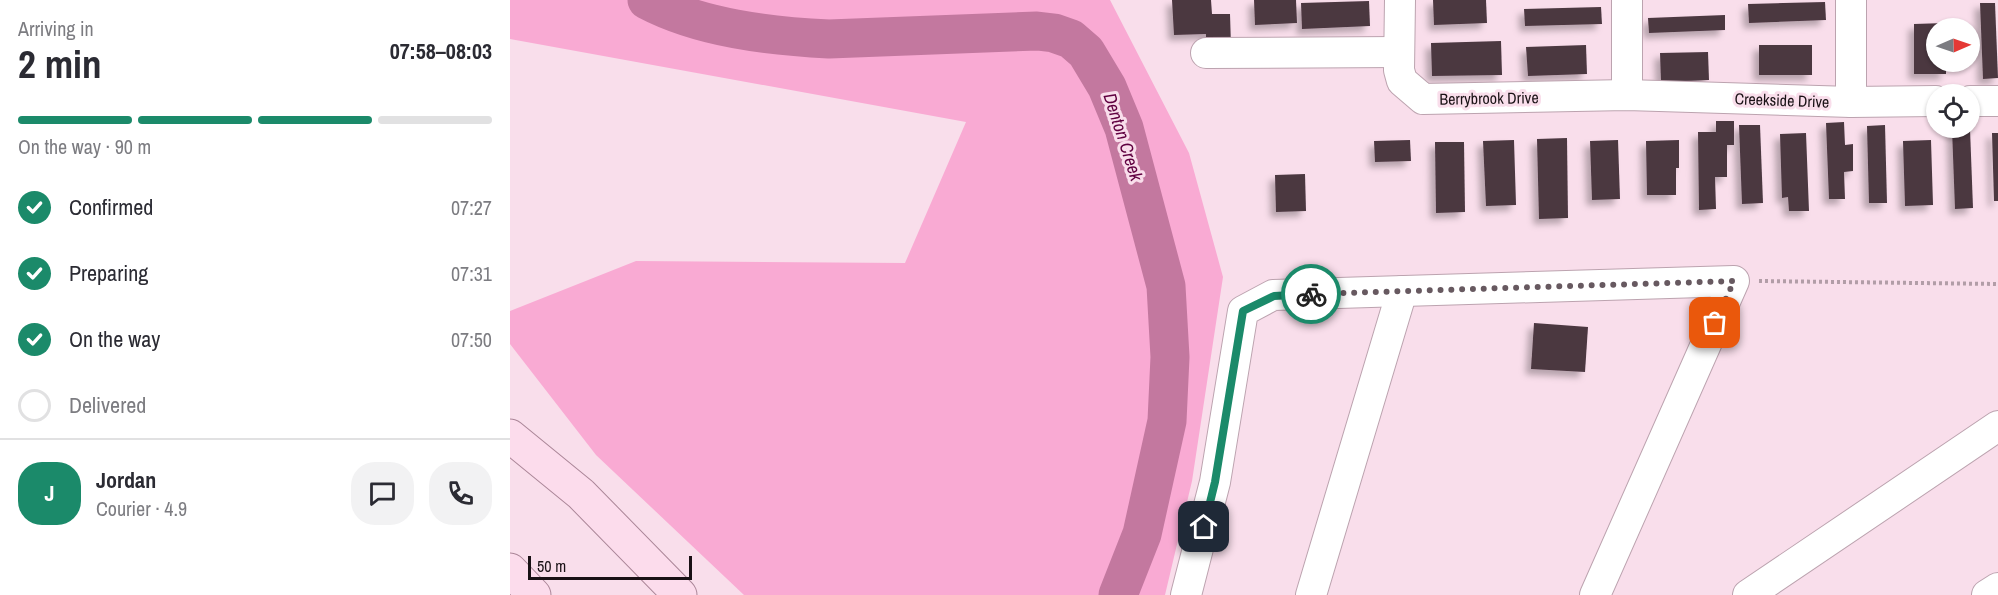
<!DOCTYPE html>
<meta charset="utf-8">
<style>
:root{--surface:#fff;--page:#f2f2f3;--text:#2b2b33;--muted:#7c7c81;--line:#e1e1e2;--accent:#1b8a6a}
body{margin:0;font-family:"Archivo Narrow",sans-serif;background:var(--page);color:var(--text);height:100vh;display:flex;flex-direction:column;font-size:22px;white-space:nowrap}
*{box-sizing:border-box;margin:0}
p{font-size:20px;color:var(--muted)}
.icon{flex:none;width:33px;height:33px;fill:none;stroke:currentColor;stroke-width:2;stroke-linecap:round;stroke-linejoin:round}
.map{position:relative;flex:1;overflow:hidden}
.panel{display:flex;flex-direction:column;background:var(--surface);width:510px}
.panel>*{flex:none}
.needle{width:39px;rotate:88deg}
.fabs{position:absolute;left:1416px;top:18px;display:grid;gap:12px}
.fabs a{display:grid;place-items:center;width:54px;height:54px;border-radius:50%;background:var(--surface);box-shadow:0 2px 4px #0004;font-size:30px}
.scale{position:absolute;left:18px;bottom:15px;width:164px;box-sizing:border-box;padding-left:6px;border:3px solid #191115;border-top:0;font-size:16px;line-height:21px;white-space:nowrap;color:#191115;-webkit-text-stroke:4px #f9deeb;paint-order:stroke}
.pin{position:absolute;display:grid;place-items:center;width:51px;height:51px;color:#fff;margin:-26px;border-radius:12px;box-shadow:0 3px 9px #0006}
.courier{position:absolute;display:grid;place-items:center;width:60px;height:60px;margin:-30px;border:4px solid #1b8a6a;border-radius:50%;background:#fff;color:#222;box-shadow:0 2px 8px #0007}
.overview em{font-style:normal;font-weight:700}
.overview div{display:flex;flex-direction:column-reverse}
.overview{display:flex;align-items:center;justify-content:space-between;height:102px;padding:0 18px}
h1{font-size:39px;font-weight:700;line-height:45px}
.bar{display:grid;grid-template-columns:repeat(4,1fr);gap:9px 6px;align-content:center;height:72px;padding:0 18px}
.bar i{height:8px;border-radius:4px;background:var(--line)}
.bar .on{background:var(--accent)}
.bar p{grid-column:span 4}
.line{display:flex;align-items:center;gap:15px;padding:0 18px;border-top:2px solid var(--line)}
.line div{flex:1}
.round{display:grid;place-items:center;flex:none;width:63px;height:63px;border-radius:24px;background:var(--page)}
ol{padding:0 18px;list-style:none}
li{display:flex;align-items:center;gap:18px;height:66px}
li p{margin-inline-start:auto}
li .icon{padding:6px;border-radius:50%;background:var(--accent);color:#fff;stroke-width:4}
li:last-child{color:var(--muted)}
li i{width:33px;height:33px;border:3px solid var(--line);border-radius:50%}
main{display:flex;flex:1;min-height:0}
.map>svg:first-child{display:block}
</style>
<main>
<section class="panel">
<div class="overview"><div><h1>2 min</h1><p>Arriving in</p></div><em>07:58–08:03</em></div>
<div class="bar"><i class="on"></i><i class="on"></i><i class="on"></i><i></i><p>On the way · 90 m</p></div>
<ol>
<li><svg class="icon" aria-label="check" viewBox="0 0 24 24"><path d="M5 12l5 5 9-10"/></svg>Confirmed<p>07:27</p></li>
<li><svg class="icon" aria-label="check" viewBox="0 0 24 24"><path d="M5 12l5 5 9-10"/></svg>Preparing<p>07:31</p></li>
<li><svg class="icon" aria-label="check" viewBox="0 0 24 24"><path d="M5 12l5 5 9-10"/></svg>On the way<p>07:50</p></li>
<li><i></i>Delivered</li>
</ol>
<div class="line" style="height:108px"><b class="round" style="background:var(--accent);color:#fff">J</b><div><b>Jordan</b><p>Courier · 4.9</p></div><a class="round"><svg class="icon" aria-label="chat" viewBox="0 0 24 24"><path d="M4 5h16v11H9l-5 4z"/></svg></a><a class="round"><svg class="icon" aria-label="phone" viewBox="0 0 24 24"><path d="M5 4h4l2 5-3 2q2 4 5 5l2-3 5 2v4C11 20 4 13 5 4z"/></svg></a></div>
</section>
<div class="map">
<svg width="1488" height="595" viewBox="0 0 1488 595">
<defs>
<filter id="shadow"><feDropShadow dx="-5.5" dy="5.5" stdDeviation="3" flood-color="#0004"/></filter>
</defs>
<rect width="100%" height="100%" fill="#f9deeb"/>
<path fill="#f9aad3" d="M0,0H600L679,153L713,277L682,481L655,595H234L86,455L0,344V311L126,261L395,263L456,122L0,39Z"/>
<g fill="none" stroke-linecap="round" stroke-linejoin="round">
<path stroke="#c3789f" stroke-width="39" d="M137,0C190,28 259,36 319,39L527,31L544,33L561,39L576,52L597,87L614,128L656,286L660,357L657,421L632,534L608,595"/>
</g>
<g fill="#4c3741" filter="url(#shadow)">
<path d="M662,0H701L702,14H720L721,46L696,47V34L664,35Z"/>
<path d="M744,0H786L787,23L745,25Z"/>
<path d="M923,0H976L977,23L924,25Z"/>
<path d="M859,1L860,26L792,29L791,3Z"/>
<path d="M1315,2L1316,20L1239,23L1238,4Z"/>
<path d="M1470,3H1485L1488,78L1473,79Z"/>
<path d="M1091,7L1092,24L1015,26L1014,9Z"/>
<path d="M1215,15V30L1139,33L1138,18Z"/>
<path d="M1435,23V28H1426V62H1436V74H1404V24Z"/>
<path d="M991,41L992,75L922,76L921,43Z"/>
<path d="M1076,45L1077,74L1018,76L1016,47Z"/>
<rect x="1249" y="45" width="53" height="30"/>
<path d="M1198,52L1199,80L1151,82L1150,53Z"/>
<path d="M1206,121H1224V145H1217V177H1205L1206,209L1189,210L1188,132H1206Z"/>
<path d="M1334,122L1335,145L1343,144V171L1334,172L1335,199H1319L1316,123Z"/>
<path d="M1229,125H1250L1253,203L1232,204Z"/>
<path d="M1375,125L1377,203H1359L1357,126Z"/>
<path d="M1442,129H1460L1463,208L1445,209Z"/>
<path d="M1296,133L1299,211H1279L1278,197L1272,198L1270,134Z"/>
<path d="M1482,133H1488V201H1484Z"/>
<path d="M1057,138L1058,218L1029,219L1027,139Z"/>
<path d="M900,140L901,161L865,162L864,141Z"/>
<path d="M1004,140L1006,205L976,206L973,141Z"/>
<path d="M1108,140L1110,199L1082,200L1080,141Z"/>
<path d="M1169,140V168H1166V195H1137L1136,141Z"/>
<path d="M1421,140L1423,205L1395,206L1393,141Z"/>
<path d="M925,142H954L955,212L926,213Z"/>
<path d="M795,174L796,211L766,212L765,175Z"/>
<path d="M1024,323L1078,327L1075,372L1021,369Z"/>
</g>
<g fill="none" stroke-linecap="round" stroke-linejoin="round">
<g stroke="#bca3af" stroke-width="32">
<g id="minor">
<path d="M890,0L889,70L892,81L913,99L1117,95L1341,102L1426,101"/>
<path d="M1117,0V95"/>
<path d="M696,53L889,52"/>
<path d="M1460,101H1488"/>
<path d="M1341,102V0"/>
<path d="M676,595L705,482L733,311L763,295L1224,281L1085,595"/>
<path d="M801,595L892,291"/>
<path d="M1238,595L1488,426"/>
<path d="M1477,595L1488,588"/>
</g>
</g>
<g stroke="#ab8698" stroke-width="35">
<g id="major">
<path d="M0,436L71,494L170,595"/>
<path d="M0,570L24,595"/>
</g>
</g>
<path stroke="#b29da7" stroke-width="4" stroke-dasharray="3 3" stroke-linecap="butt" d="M1249,281L1488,284"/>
<use href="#minor" stroke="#fff" stroke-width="30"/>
<use href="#major" stroke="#fcdcec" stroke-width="33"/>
</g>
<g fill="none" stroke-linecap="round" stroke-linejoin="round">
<path stroke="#675960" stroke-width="6" stroke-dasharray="0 10.8" d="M801,294L1224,281L1205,323"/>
<path stroke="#1b8a6a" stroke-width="8" d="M694,527L705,482L733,311L764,296L801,294"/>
</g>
<g text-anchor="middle" stroke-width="6" stroke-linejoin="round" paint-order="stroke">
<g font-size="16" fill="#191115" stroke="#f9deeb">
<text transform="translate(979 98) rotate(-1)" y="6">Berrybrook Drive</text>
<text transform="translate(1272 100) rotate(2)" y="6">Creekside Drive</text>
</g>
<g font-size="18" font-style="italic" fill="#600040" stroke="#f9deeb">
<text transform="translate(613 137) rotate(72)" y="6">Denton Creek</text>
</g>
</g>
</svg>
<div class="fabs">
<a><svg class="needle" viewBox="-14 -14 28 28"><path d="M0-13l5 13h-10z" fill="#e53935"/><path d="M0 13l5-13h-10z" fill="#7c7c81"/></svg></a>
<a><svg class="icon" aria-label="locate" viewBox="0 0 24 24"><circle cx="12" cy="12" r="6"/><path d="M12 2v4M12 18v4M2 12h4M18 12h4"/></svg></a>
</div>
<div class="scale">50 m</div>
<div class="pin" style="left:1205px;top:323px;background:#ea580c"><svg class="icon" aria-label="bag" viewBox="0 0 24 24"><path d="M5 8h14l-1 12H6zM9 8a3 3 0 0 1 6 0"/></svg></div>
<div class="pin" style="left:694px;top:527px;background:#1f2937"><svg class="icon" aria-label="home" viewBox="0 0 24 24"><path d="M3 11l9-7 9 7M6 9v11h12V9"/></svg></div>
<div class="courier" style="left:801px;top:294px"><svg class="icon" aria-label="bike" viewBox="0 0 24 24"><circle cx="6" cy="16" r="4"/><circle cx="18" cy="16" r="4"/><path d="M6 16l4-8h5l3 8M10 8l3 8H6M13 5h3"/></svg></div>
</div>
</main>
